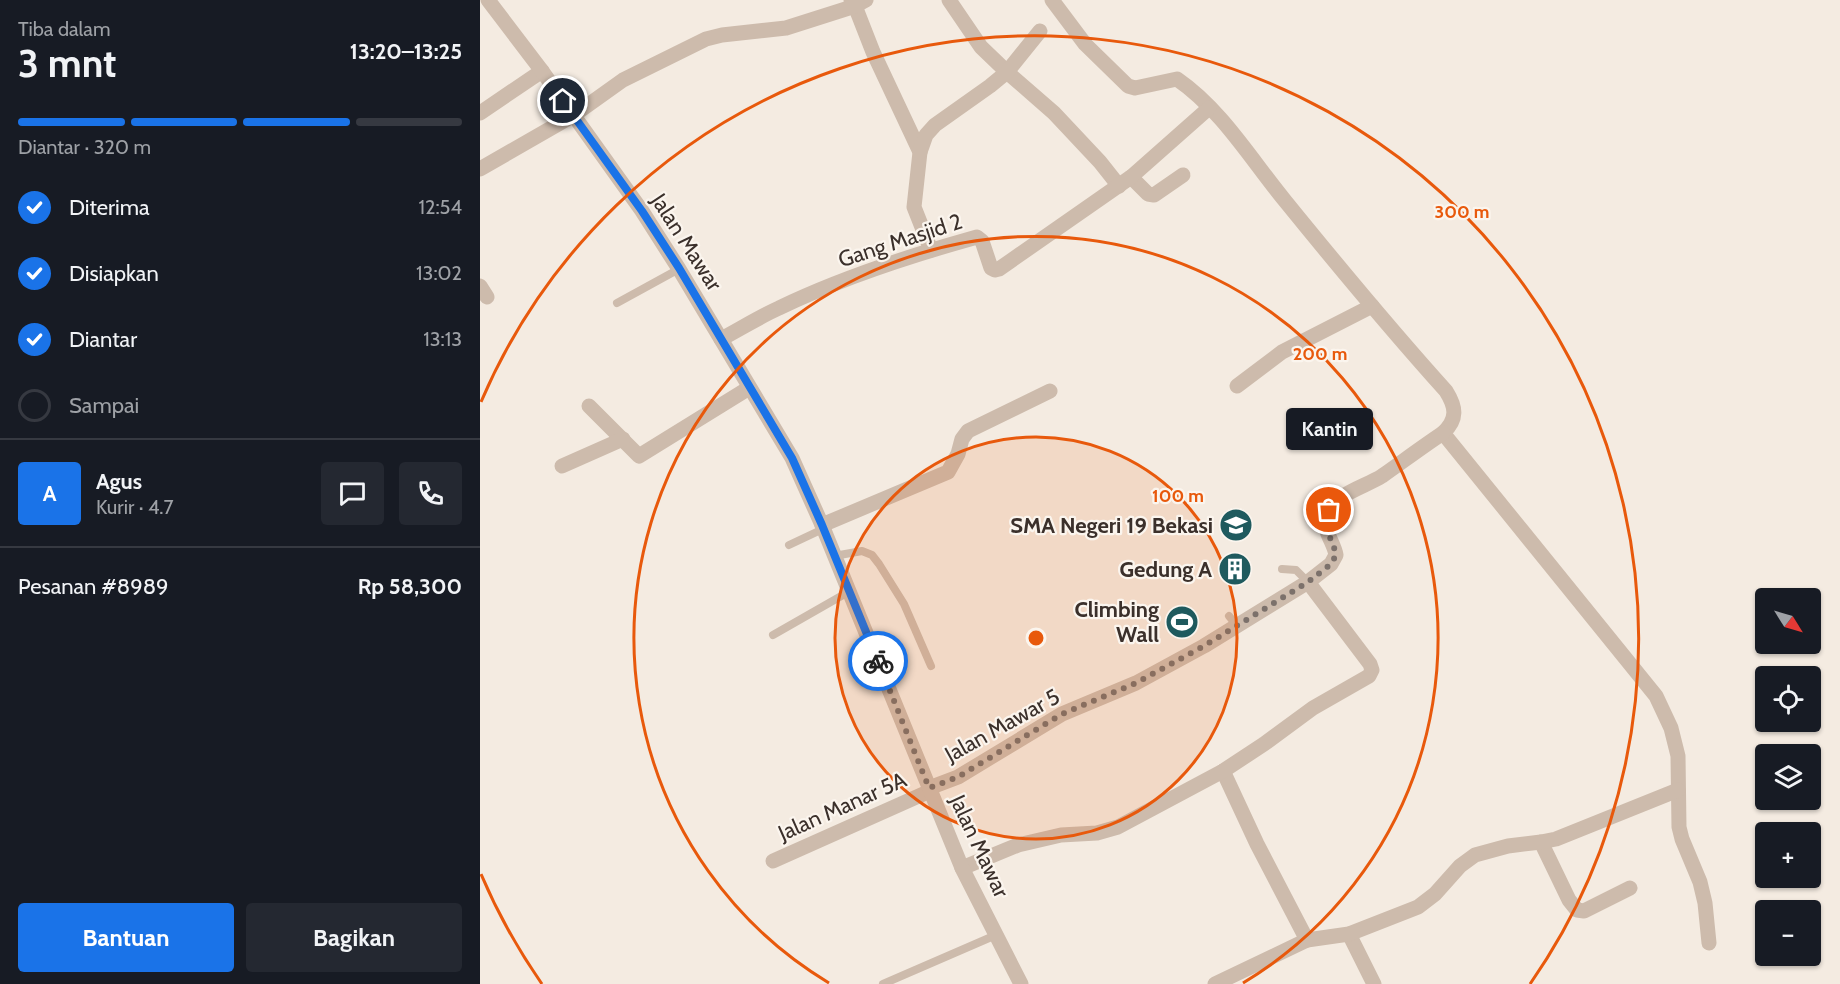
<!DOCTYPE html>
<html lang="id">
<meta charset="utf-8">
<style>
:root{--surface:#171b24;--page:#242831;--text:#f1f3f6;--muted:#9ea1a6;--line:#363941;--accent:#1a73e8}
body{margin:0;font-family:Cabin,sans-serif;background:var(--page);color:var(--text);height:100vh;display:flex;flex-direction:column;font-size:22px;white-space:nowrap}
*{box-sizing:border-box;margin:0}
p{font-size:20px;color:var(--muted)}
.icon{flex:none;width:33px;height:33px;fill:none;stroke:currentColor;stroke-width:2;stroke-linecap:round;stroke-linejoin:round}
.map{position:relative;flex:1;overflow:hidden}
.side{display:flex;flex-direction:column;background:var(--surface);width:480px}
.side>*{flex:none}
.needle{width:39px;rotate:127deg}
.controls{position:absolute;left:1275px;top:588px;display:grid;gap:12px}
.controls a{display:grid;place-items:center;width:66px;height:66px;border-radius:6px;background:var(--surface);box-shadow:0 2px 4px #0004;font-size:30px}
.pin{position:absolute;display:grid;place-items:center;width:51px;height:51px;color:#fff;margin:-26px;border:3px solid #fff;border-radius:50%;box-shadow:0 2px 6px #0007}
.courier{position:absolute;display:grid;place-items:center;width:60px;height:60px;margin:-30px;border:4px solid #1a73e8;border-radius:50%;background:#fff;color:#222;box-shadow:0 2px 8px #0007}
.bubble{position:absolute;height:42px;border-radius:6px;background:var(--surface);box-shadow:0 2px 4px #0004;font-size:20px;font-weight:700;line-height:42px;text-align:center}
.overview em{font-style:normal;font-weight:700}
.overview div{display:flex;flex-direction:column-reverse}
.overview{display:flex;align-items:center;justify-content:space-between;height:102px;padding:0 18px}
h1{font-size:39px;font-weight:700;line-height:45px}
.bar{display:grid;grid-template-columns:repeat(4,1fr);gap:9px 6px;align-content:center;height:72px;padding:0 18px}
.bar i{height:8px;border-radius:4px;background:var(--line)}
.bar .on{background:var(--accent)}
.bar p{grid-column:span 4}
.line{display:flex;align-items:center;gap:15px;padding:0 18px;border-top:2px solid var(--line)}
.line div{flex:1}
.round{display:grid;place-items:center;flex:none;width:63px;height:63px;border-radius:6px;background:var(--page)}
ol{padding:0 18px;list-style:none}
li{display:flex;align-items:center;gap:18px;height:66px}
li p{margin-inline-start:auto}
li .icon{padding:6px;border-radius:50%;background:var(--accent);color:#fff;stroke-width:4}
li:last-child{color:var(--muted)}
li i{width:33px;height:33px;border:3px solid var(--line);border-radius:50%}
.button{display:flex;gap:12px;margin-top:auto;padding:12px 18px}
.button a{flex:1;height:69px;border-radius:6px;background:var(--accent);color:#fff;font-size:24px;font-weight:700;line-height:69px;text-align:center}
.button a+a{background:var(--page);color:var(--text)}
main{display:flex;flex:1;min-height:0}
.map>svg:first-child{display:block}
</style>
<main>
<section class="side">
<div class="overview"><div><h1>3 mnt</h1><p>Tiba dalam</p></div><em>13:20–13:25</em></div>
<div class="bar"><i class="on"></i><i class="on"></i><i class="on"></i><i></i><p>Diantar · 320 m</p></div>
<ol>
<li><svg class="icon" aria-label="check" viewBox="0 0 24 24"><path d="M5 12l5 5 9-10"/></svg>Diterima<p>12:54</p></li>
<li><svg class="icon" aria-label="check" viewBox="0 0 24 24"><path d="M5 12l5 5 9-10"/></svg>Disiapkan<p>13:02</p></li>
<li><svg class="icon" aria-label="check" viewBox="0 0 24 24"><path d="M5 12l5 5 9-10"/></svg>Diantar<p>13:13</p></li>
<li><i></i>Sampai</li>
</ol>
<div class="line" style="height:108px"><b class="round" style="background:var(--accent);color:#fff">A</b><div><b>Agus</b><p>Kurir · 4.7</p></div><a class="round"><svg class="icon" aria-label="chat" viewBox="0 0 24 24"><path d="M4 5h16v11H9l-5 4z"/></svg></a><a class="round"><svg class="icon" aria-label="phone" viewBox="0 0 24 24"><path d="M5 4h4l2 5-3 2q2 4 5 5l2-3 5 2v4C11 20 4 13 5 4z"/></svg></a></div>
<div class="line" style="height:78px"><div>Pesanan #8989</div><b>Rp 58,300</b></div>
<div class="button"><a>Bantuan</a><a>Bagikan</a></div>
</section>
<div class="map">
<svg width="1360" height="984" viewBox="0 0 1360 984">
<rect width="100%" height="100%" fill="#f4ebe1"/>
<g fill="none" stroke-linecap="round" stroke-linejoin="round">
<g stroke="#cdbbac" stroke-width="8">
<path d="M137,303L199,269"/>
<path d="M309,545L343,529"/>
<path d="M354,556L382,551L392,555L399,564L424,604L451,666"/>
<path d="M802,569L816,570L828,582"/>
<path d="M749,616L757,626"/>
<path d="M293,635L370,591"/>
<path d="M403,984L516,935"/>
</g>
<g stroke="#cdbbac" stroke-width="15">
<path d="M371,0L375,6L393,52L440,152L434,207L451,250"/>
<path d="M469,0L501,47L527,72L574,113L620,162L639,186"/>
<path d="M572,0L605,44L648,86L655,88L697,79C742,110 772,161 806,202C858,266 911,330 966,391C976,407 978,419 963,433L1176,696L1191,728L1198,756L1199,827L1202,839L1220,882L1225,903L1229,943"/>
<path d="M0,113L62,71"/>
<path d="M440,152L446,135L455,125L510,86L527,72L560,31"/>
<path d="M0,169L94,115L143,80L226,39L242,35L306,28L375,6L386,0"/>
<path d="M651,177L668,194L674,195L703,175"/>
<path d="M0,286L7,297"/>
<path d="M241,339C260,329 279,317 299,308C359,279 426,257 490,239L497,237L502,241L511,268L515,270L519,269L651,177L729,108"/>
<path d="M757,386L802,352L892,306"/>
<path d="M109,406L159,456L269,388"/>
<path d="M82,466L143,439"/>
<path d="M342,525L468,472L478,454L482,439L488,431L570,391"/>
<path d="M743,771L777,844L827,940"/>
<path d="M449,788L478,777L582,714L656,683L724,646L828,582L851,564L856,555C854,542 842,530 846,516C853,494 885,487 902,476C922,462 942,447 963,433"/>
<path d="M1061,842L1089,900L1097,910L1104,911L1150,888"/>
<path d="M293,861L450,791"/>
<path d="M482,868L538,845L581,835L617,833L638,827L743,771L784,744L833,708L889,676L892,670L890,664L828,582"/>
<path d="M869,934L894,984"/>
<path d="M735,984L827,940L869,934L938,907L955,894L980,866L995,855L1028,846L1061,842L1076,839L1198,790"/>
</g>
<path stroke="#cdbbac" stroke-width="15" d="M8,0L62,71L162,211L199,269L312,458L342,525L482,868L541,984"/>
</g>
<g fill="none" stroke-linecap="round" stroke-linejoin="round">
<path stroke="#7c716b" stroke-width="6" stroke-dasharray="0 10.8" d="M398,661L449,788L478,777L582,714L656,683L724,646L828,582L851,564L856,555C853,539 841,528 849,510"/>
<path stroke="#1a73e8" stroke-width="8" d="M83,101L162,211L199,268L312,458L342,525L398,661"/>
</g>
<circle cx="556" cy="638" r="201" fill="#e8590c" fill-opacity=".12"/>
<g fill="none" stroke="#e8590c" stroke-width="3">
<circle cx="556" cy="638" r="201"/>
<path d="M349 983A402 402 0 1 1 763 983"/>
<path d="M62 984A603 603 0 0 1 1 874M1 402A603 603 0 1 1 1050 984"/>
</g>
<defs>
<g id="school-disc" transform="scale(1.725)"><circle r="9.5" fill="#1f5a5e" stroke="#fbf5ee"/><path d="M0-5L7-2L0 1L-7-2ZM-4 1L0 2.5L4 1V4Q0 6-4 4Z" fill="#fff"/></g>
<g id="building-disc" transform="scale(1.725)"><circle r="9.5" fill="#1f5a5e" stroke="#fbf5ee"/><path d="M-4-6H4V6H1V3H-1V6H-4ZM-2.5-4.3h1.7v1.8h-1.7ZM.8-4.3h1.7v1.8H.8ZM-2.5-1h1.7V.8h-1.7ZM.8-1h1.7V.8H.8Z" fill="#fff"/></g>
<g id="stadium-disc" transform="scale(1.725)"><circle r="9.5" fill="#1f5a5e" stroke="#fbf5ee"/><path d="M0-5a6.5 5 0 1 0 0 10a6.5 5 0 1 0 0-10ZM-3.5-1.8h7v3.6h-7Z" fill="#fff"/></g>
</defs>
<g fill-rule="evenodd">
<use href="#school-disc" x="756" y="525"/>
<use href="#building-disc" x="755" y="569"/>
<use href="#stadium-disc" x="702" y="622"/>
</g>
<g text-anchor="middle" stroke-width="4.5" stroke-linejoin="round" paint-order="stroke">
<g font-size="22" fill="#3b302b" stroke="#fbf5ee">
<text transform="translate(420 240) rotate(-18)" y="8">Gang Masjid 2</text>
<text transform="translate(207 242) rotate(57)" y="8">Jalan Mawar</text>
<text transform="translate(522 725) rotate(-29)" y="8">Jalan Mawar 5</text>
<text transform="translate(362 806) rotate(-24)" y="8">Jalan Manar 5A</text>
<text transform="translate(500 846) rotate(65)" y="8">Jalan Mawar</text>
</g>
<g font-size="22" font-weight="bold" fill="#3b302b" stroke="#fbf5ee" text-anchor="end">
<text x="733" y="533">SMA Negeri 19 Bekasi</text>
<text x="732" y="577">Gedung A</text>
<text x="679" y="617">Climbing<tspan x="679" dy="25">Wall</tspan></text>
</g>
</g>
<circle cx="556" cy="638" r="9" fill="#e8590c" stroke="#fbf5ee" stroke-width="3"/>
<g font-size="18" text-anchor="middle" font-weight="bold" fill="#e8590c" stroke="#fbf5ee" stroke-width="4.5" stroke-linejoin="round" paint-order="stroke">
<text x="982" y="218">300 m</text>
<text x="840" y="360">200 m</text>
<text x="698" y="502">100 m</text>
</g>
</svg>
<div class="controls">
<a><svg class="needle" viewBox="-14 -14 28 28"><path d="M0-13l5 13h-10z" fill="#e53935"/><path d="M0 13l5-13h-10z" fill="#9ea1a6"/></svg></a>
<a><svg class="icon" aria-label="locate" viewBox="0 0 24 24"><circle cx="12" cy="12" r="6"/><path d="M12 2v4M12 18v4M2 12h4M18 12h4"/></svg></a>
<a><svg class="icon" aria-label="layers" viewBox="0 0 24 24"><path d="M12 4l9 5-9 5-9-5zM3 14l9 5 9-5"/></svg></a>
<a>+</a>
<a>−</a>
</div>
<div class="pin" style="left:849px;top:510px;background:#ea580c"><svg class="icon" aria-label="bag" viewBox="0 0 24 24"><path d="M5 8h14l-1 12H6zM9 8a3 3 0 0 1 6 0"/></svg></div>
<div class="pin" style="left:83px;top:101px;background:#1f2937"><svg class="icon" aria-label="home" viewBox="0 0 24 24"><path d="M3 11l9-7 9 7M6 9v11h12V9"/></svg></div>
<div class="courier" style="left:398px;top:661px"><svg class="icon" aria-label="bike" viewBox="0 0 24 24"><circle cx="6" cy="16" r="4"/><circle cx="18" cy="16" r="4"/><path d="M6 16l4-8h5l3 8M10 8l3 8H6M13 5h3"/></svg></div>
<div class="bubble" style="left:806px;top:408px;width:87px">Kantin</div>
</div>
</main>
